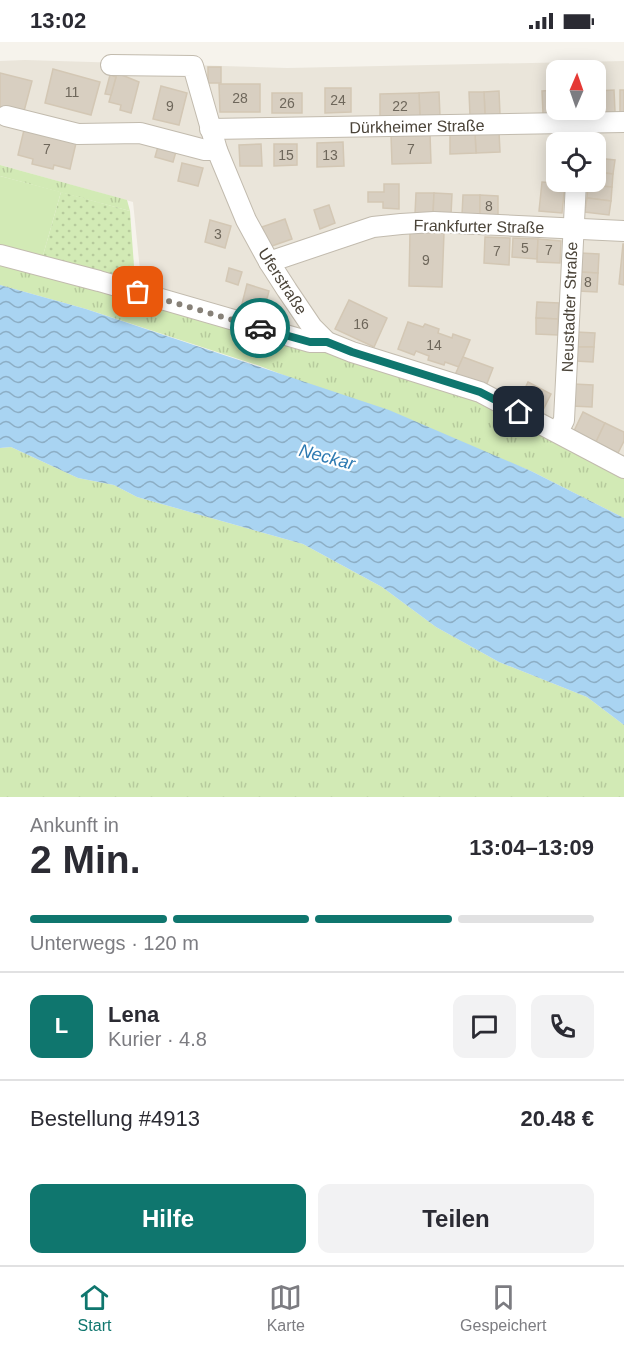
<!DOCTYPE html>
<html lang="de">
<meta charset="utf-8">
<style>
:root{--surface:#fff;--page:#f2f2f3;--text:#2b2b33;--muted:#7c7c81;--line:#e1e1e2;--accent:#0f766e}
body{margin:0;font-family:Helvetica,sans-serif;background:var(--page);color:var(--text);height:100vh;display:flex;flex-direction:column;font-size:22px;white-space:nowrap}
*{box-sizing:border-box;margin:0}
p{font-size:20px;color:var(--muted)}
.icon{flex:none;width:33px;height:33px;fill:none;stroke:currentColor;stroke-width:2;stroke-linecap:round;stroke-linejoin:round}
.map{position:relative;height:755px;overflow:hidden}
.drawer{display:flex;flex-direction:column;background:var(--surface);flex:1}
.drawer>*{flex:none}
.needle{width:39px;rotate:2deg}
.controls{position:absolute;left:546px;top:18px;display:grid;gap:12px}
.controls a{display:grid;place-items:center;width:60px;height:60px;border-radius:12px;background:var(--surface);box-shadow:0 3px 15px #0003;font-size:30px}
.pin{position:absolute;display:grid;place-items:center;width:51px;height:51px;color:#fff;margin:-26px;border-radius:12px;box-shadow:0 3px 9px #0006}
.courier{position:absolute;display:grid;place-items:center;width:60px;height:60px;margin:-30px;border:4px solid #0f766e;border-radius:50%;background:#fff;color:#222;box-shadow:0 2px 8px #0007}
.headline em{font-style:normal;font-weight:700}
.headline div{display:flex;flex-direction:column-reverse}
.headline{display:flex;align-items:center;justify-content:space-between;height:102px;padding:0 30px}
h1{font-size:39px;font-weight:700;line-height:45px}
.bar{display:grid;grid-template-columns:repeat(4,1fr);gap:9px 6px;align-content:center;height:72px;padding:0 30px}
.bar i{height:8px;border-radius:4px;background:var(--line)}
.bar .current{background:var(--accent)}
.bar p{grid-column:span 4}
.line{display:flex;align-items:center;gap:15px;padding:0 30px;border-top:2px solid var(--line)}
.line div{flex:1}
.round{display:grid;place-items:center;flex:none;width:63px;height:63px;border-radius:12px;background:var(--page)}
.cta{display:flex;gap:12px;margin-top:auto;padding:12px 30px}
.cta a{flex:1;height:69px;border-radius:12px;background:var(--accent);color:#fff;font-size:24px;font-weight:700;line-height:69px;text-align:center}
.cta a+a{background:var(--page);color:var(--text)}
.status{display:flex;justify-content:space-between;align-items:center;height:42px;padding:0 30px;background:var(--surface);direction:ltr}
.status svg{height:16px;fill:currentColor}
.tab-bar{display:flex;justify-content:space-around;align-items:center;height:84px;border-top:2px solid var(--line);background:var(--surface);font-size:16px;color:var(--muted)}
.tab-bar a{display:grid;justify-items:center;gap:3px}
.tab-bar .current{color:var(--accent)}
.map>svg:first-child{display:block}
</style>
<div class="status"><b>13:02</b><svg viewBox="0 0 49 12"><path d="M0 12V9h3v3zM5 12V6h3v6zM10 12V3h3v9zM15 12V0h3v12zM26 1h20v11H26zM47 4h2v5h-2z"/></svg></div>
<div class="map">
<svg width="624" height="755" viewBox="0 0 624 755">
<defs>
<pattern id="grass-tufts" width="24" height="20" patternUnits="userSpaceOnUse" patternTransform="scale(1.5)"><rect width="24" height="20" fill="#d2eab5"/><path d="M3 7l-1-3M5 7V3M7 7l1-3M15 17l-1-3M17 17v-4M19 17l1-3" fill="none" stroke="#b6ca9c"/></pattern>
<pattern id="park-dots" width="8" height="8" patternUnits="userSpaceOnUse" patternTransform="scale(1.5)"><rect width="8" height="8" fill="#d2eab5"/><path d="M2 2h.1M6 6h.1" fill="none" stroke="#b6ca9c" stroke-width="1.8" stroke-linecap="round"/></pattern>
<pattern id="water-waves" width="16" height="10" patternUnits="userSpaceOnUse" patternTransform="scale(1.5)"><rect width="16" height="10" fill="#a9d4f2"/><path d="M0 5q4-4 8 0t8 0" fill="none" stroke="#8caec5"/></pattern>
</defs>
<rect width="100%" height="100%" fill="#f6f3ec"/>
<path fill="#eae5da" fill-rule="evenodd" d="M25,18L287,26L624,19V419L428,325L343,295L306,291L142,248L133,160L0,123V19ZM556,28H596V68H556ZM556,100H596V140H556Z"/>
<g fill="url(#grass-tufts)">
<path d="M0,123L127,158L130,169L0,134Z"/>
<path d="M0,218L346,315L485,362L624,433V476L531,429L260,324L86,267L0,243Z"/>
<path d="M11,405L78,436L114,443L137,455L303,502L382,545L436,585L499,620L587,655L624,683V755H0V406Z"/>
</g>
<path fill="url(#park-dots)" d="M61,150L130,169L135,238L127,235L125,240L42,217Z"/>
<path fill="#d2eab5" d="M0,134L61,150L42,217L0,206Z"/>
<path fill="url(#water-waves)" d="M0,243L86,267L389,368L531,429L624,476V683L587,655L499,620L436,585L382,545L303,502L137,455L114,443L78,436L11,405L0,406Z"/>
<g fill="#d8cfc1" stroke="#d3c7b4" stroke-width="1.5">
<rect x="208" y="25" width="13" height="16"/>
<path d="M53,27L100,40L91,73L45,61Z"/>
<path d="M0,31L32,39L23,73L0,67Z"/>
<path d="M117,31L139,40L131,71L120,68L121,63L109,60Z"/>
<path d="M110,33L116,35L111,53L105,52Z"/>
<path d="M219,42H260V70H220Z"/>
<path d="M161,44L187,51L179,83L153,77Z"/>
<path d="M325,46H351V70L325,71Z"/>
<path d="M556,48V68H573V71L543,72L542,49Z"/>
<path d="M614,48L615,70H590V68H596V49Z"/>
<rect x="620" y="48" width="4" height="22"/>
<path d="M499,49L500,73H485L484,50Z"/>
<path d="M439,50L440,75H420L419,51Z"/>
<path d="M469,50H484L485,73L470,74Z"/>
<rect x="272" y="51" width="30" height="20"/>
<path d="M419,51L420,75L380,77V52Z"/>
<path d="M24,88L76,101L70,127L54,123L53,127L32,122L33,117L18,113Z"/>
<path d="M499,90L500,110L476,111L475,91Z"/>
<path d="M475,91L476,111L450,112V92Z"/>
<path d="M430,92L431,121L392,122L391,93Z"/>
<path d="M550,97L569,98V100H556V120L547,119Z"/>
<path d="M343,100L344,124L317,125V101Z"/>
<path d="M159,101L177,106L173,120L155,115Z"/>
<path d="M261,102L262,124H240L239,103Z"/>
<path d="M274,102H297V123L274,124Z"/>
<path d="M596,116L615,118L613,132L596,130Z"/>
<path d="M182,121L203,126L198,144L178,139Z"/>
<path d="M596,130L613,132L612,145L588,143V140H596Z"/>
<path d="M542,140L565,142L562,171L539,169Z"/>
<path d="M384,142H399V167L383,166V160H368V150H384Z"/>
<path d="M588,143L612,145L611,159L587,156Z"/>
<path d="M416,151H434L433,173L415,172Z"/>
<path d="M434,151L452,152L451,173H433Z"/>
<path d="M463,153H480V174L462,173Z"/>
<path d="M480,153L498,154V174H480Z"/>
<path d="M587,156L611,159L609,173L585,170Z"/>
<path d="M329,163L335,181L320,187L314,168Z"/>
<path d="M285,177L292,197L269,205L262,185Z"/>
<path d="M210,178L231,184L225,206L205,200Z"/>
<path d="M410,190L444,191L442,245L409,244Z"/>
<path d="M485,195L510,196L509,223L484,221Z"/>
<path d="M513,196L538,197L537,217L512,215Z"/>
<path d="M538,197L561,199L560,221L537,220Z"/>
<path d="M623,202H624V243L619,242Z"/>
<path d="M580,211L599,212L598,231L579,230Z"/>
<path d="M229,226L242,230L238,243L226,239Z"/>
<path d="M579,230L598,231L597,250L578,249Z"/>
<path d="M247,242L269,249L263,272L256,270L255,273L246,270L247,267L241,266Z"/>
<path d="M349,258L387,276L374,305L335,287Z"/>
<path d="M537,260L559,261L558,277L536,276Z"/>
<path d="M536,276L558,277V293L536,292Z"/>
<path d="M408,280L423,285L425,282L439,287L438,291L452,296L453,292L470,298L459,325L445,320L444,323L428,318L429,314L416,309L414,313L398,307Z"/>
<path d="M576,290L595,291L594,305H575Z"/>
<path d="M575,305H594L593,320L575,319Z"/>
<path d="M463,315L493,326L486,344L455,333Z"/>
<path d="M528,340L551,352L541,372L518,361Z"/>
<path d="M573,342L593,343L592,365L572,364Z"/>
<path d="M583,370L605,381L596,400L574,389Z"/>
<path d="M605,381L624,390V399L618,411L596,400Z"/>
</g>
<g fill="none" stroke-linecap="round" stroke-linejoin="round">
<g stroke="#c2bbae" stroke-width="22">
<g id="minor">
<path d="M111,23L193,24L217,108L246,178L269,220L287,248L312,285L327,300L352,310L480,350L624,426"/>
<path d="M6,74L78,92L140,91L205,108H217"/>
<path d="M210,87L624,80"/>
<path d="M579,100L580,81"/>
<path d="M0,213L99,239L310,300H327"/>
<path d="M269,220L373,185L401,182L434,180L624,189"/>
<path d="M558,390L564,378L576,140"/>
</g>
</g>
<use href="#minor" stroke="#fff" stroke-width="20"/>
</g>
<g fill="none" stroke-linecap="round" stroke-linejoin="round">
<path stroke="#878178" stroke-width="6" stroke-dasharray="0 10.8" d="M138,250L260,286"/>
<path stroke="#0f766e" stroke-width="8" d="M260,286L310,300H327L352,310L480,350L519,370"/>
</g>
<g text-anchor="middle" stroke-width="4.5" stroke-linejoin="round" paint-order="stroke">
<g font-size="14" fill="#6e675b">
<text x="72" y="55">11</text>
<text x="240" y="61">28</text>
<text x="338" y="63">24</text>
<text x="287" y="66">26</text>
<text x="170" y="69">9</text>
<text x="400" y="69">22</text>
<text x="47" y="112">7</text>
<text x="411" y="112">7</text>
<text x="286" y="118">15</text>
<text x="330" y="118">13</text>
<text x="489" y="169">8</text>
<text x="218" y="197">3</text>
<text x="525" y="211">5</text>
<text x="549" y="213">7</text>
<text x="497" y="214">7</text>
<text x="426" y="223">9</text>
<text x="588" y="245">8</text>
<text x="361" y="287">16</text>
<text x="434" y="308">14</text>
</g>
<g font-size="16" fill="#4b4439" stroke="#fff">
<text transform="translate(417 84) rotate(-1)" y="6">Dürkheimer Straße</text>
<text transform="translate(479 184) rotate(1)" y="6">Frankfurter Straße</text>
<text transform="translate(283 239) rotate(57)" y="6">Uferstraße</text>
<text transform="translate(569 265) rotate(-88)" y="6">Neustadter Straße</text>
</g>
<g font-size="18" font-style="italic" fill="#2e7ab2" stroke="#fff">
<text transform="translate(327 415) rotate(15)" y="6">Neckar</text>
</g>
</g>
</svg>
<div class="controls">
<a><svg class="needle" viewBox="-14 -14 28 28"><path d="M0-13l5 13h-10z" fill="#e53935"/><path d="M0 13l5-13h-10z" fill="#7c7c81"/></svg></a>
<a><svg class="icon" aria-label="locate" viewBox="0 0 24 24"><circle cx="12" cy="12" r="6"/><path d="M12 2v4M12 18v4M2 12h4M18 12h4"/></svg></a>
</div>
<div class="pin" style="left:138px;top:250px;background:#ea580c"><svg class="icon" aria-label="bag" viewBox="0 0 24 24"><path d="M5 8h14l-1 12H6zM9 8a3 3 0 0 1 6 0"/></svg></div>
<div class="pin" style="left:519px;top:370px;background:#1f2937"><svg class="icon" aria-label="home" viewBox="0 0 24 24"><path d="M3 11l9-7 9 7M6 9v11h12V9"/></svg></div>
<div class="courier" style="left:260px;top:286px"><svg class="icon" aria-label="car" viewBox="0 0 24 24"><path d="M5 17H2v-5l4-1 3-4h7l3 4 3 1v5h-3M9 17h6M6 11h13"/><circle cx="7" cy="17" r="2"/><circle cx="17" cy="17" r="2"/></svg></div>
</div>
<section class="drawer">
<div class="headline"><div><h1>2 Min.</h1><p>Ankunft in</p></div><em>13:04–13:09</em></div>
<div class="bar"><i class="current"></i><i class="current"></i><i class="current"></i><i></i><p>Unterwegs · 120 m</p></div>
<div class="line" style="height:108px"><b class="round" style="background:var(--accent);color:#fff">L</b><div><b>Lena</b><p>Kurier · 4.8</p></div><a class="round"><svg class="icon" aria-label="chat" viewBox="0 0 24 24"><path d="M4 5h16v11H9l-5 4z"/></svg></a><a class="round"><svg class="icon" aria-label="phone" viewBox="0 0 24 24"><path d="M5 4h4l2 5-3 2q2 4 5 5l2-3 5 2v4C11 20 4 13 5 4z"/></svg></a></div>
<div class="line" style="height:78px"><div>Bestellung #4913</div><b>20.48 €</b></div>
<div class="cta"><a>Hilfe</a><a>Teilen</a></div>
</section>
<nav class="tab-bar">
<a class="current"><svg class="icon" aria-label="home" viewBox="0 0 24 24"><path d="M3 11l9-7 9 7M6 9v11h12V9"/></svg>Start</a>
<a><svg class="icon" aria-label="map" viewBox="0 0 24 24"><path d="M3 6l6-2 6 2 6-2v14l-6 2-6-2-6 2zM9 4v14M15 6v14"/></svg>Karte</a>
<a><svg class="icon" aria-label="saved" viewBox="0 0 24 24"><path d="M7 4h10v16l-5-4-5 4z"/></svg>Gespeichert</a>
</nav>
